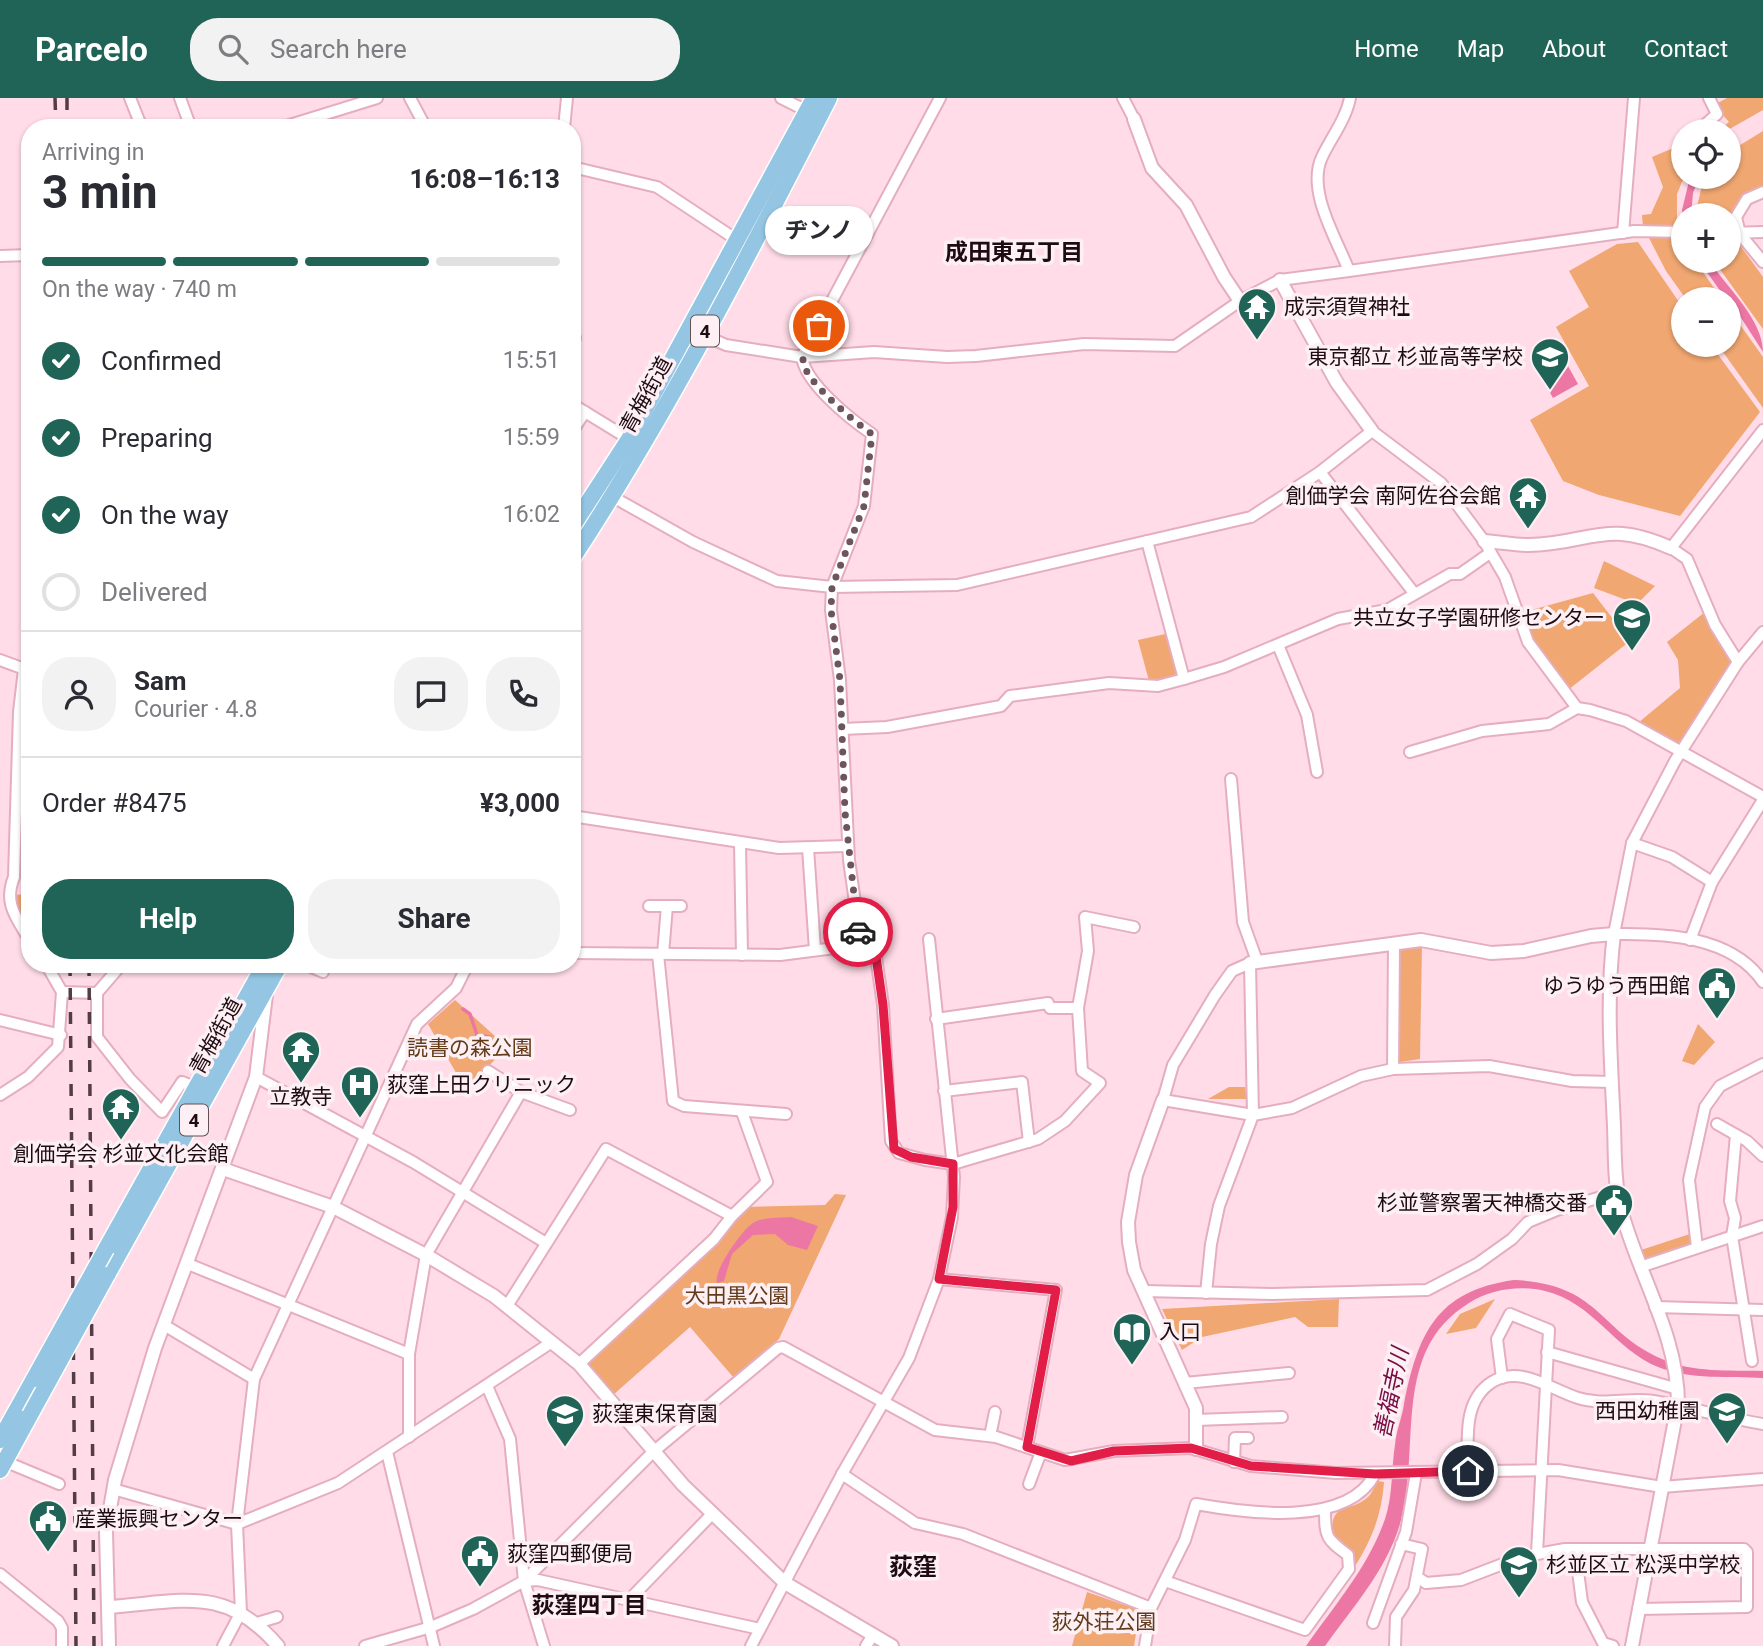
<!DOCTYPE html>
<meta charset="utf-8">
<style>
:root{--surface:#fff;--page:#f2f2f3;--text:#2b2b33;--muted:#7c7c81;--line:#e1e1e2;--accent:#1f6456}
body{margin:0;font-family:Roboto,"Noto Sans JP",sans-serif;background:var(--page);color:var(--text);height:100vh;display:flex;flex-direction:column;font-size:26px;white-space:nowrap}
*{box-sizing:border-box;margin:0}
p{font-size:23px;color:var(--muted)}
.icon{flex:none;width:38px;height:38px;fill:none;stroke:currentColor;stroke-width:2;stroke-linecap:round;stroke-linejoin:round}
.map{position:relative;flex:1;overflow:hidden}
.details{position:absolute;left:21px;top:21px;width:560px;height:854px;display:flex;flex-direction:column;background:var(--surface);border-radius:28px;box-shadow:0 2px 5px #0004}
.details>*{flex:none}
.tools{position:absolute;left:1671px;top:21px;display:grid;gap:14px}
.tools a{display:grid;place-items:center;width:70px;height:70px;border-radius:50%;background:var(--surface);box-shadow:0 2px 5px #0004;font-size:35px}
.pin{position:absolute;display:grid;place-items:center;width:60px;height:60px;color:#fff;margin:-30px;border:4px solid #fff;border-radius:50%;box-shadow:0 2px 7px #0007}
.courier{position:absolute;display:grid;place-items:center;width:70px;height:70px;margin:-35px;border:5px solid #e11d48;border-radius:50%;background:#fff;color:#222;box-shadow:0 2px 9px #0007}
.bubble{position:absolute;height:49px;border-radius:24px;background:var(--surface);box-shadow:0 2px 5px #0004;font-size:23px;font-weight:700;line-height:49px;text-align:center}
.overview em{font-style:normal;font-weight:700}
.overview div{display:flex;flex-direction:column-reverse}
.overview{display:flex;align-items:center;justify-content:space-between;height:119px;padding:0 21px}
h1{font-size:46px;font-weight:700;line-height:52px}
.bar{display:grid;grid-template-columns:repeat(4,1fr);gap:10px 7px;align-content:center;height:84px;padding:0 21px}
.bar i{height:9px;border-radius:5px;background:var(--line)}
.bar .selected{background:var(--accent)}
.bar p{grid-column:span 4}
.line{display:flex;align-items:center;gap:18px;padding:0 21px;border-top:2px solid var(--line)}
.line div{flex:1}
.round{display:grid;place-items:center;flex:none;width:74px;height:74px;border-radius:28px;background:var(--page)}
ol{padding:0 21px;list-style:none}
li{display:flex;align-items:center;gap:21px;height:77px}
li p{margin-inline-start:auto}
li .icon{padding:7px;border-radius:50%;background:var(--accent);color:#fff;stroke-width:4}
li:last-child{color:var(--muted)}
li i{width:38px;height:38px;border:4px solid var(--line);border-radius:50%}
.action{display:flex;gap:14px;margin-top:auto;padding:14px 21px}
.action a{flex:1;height:80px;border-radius:28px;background:var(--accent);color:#fff;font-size:28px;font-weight:700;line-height:80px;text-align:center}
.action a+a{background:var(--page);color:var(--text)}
header{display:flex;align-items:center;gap:42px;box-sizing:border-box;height:98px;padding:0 35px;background:var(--accent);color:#fff}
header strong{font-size:33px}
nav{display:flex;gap:38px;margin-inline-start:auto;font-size:24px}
.search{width:490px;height:63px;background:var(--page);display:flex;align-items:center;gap:18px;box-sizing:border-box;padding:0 24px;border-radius:28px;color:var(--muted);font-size:26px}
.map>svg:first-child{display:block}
</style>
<header>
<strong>Parcelo</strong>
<div class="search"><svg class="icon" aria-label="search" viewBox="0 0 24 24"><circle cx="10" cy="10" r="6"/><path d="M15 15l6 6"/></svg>Search here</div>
<nav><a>Home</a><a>Map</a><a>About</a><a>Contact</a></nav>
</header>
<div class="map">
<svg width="1763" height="1548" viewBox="0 0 1763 1548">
<rect width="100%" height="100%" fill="#ffdce7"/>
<g fill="#f0a771">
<path d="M1727,0H1763V12L1726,33H1718L1729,24L1714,7Z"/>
<path d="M1763,33V88L1746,98L1734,132L1729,131V117H1695L1704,79H1729L1732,47L1737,49Z"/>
<path d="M1683,46L1684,79L1677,96V128L1643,129L1642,117L1651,116L1663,89L1652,59Z"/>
<path d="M1648,138L1680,139L1683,145L1684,163H1695L1722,201H1686L1666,173Z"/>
<path d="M1729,143H1737L1763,179V231L1714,163H1729Z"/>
<path d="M1638,144L1683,210L1684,247H1711L1760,314L1680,418L1599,397L1563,383L1530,322L1589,288L1556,229L1589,209L1569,173L1617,146Z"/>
<path d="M1729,211L1763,259V310L1718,247H1729Z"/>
<path d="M1604,463L1655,488L1637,506L1594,490Z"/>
<path d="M1593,495L1630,543L1568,592L1531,542L1520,515Z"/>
<path d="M1705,514L1733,566L1682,644L1677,647L1638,625L1680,590L1678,562L1667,544Z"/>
<path d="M1170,535L1180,578L1159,584L1149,583L1138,542Z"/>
<path d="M30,796V834L11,797Z"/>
<path d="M1410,847H1422L1420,961L1400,964L1398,852Z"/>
<path d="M455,902L507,949L466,992L428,926Z"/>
<path d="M1698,926L1715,944L1694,967L1682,963Z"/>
<path d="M1229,989H1245L1247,1001H1208Z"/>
<path d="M835,1096L846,1097L779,1241L734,1280L690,1229L613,1297L590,1268L589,1263L746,1109L825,1107Z"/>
<path d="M1693,1135L1695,1144L1690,1149L1645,1164L1641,1152Z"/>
<path d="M1339,1201L1338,1229H1308L1295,1219L1202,1239L1182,1252L1162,1211Z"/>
<path d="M1495,1201L1476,1230L1446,1236L1460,1216Z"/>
<path d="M1377,1383L1384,1384C1382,1415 1372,1442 1355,1468L1354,1454L1332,1435C1331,1402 1351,1416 1369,1398C1372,1395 1375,1388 1377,1383Z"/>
<path d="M1087,1494L1136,1511L1139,1516L1134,1548H1072Z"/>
</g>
<g fill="#ec77a5">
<path d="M1690,79H1699L1693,95L1691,117H1684L1683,127L1682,112Z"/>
<path d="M1699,163H1709C1727,189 1763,222 1763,254L1729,201H1726Z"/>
<path d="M1559,252L1578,286L1553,300L1534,266Z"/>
<path d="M791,1119L818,1128L807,1152L788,1147L775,1136L753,1137L732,1156L724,1183L717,1185C713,1173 742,1132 753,1125C761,1119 781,1120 791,1119Z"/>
<path d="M1514,1182C1601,1186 1598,1233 1662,1261C1693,1275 1729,1272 1763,1273V1280C1729,1278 1691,1282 1658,1269C1615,1252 1593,1204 1545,1193C1520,1187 1491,1191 1469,1205C1391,1253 1421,1346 1401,1422C1389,1469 1353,1509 1325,1548H1306C1334,1508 1369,1468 1385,1421C1393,1397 1391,1372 1395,1347C1396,1333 1402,1320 1404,1306C1418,1236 1436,1193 1514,1182Z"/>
</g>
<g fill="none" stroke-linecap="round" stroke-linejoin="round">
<path stroke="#ec77a5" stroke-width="3.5" d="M463,911L470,916L477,937L490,939"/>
<g stroke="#e5aec0" stroke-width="14">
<g id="minor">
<path d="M130,0L142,30"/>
<path d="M180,0L191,30"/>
<path d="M410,0L426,30"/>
<path d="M781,0L807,13"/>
<path d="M1123,0L1134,21"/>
<path d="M1350,0C1346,21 1331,40 1322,59C1306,93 1337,141 1349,173L1634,133L1684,134"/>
<path d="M280,30L377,0"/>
<path d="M564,30L567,0"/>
<path d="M1698,33L1717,16L1709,0"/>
<path d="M572,69L657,89L737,142"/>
<path d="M1763,94L1747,101L1736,119L1740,136L1763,164"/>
<path d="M1623,135L1634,0"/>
<path d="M1729,135L1763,134"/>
<path d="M0,158L30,157"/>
<path d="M572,237L575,240L572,251"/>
<path d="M703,237L726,247L802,259L874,254L947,259L976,258L1084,246L1175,248L1240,203L1280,182L1349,173"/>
<path d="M572,306L629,341"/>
<path d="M575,329L585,314"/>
<path d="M1320,374L1414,495"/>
<path d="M613,399L693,444L777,483L832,489L957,487L1251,419L1320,374L1372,333L1441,385L1484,443L1505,479L1528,544L1577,610"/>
<path d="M1147,443L1184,581"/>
<path d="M1763,534L1738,564L1675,663L1632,745L1614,836C1665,835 1732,838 1763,884"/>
<path d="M1278,547L1307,617L1317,674"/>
<path d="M0,562L30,573"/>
<path d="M1738,564L1715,527L1687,461L1671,450L1763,332"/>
<path d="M24,571L19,614L14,779C3,806 17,820 30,843"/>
<path d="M843,631L887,629L1001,608L1010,598L1109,585L1158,588L1184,581L1224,569L1338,521L1387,512L1450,476H1460L1490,455"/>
<path d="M1410,654L1482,633L1549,626L1577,610L1590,612L1626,623L1763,699"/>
<path d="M1231,681L1243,824L1257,863"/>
<path d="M572,718L779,750L847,748"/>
<path d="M740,745L742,857"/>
<path d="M1632,745L1672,759L1712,784L1763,702"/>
<path d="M808,750L815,852"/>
<path d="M649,808H681"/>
<path d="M1690,842L1712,784"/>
<path d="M861,847L849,762L840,582L831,512L832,489L864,408L872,336C850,321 805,285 802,259L940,0"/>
<path d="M572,855L780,857L874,845L883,907L891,1043L899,1055L925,1062L953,1066L973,1060L1038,1041L1065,1023L1100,985L1082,973L1078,910L1088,853L1085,819L1134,829"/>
<path d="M658,856L673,1003L684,1008L786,1016"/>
<path d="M663,856L667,808"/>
<path d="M122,866L97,895V939L130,981L162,1014L182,984L197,990"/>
<path d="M304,866L323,874"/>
<path d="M62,894L97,895"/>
<path d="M936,921L1048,905L1050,910H1078"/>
<path d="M0,922L61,937"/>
<path d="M1393,971L1394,846"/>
<path d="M488,973L521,994L570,1012"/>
<path d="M256,979L413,1064L546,1145"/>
<path d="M944,993L1022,984L1029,1044"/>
<path d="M0,997L28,979L58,949L62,894L46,866"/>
<path d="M1717,1026L1747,1043L1763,1058"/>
<path d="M1736,1037L1730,1103L1735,1120L1732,1138L1752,1263"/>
<path d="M1697,1149L1689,1082L1705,1009L1720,988L1763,966"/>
<path d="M188,1166L409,1256"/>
<path d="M1640,1169L1763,1128"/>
<path d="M939,1181L1056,1192L1027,1349"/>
<path d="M1144,1193L1273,1196L1427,1192L1477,1166L1512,1141L1528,1124L1557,1112L1618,1094"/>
<path d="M1206,1195L1211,1146L1219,1108L1253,1017L1250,865L1232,873L1215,897L1173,967L1163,1002L1253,1017L1292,1010L1361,978L1393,971L1489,968L1572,983L1612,984"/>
<path d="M507,1208L606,1051L732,1118"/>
<path d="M1655,1209L1763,1212"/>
<path d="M164,1227L254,1281"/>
<path d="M1547,1254L1678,1291"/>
<path d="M579,1266L714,1141L732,1118L767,1084L742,1014"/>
<path d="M1502,1280L1497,1241L1510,1216L1549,1232L1537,1455"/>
<path d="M1185,1285L1289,1275"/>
<path d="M487,1288L510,1341L524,1483L544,1548"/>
<path d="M1196,1322L1282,1319"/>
<path d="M990,1338L995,1314"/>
<path d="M409,1339V1256L426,1157L521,994"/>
<path d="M387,1354L434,1548"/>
<path d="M4,1363L59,1386"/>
<path d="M1234,1364L1235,1340H1248"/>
<path d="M1468,1373C1468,1343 1462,1303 1492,1284C1521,1267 1550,1291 1578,1300C1603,1308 1628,1299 1653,1303C1689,1309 1726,1320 1763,1326"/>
<path d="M842,1376L915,1425L963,1436L1151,1510"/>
<path d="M1029,1386L1041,1354"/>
<path d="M113,1391L237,1426L338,1385L552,1244"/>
<path d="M1575,1451L1582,1504L1603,1545L1613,1548"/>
<path d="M0,1476L58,1523L62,1530V1548"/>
<path d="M1417,1479L1426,1485L1461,1482L1521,1459L1565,1451H1744L1747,1454V1509L1638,1511"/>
<path d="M524,1483L538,1482L760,1531"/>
<path d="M1165,1483L1305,1532L1349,1471L1348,1457C1326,1441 1325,1439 1325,1412"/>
<path d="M629,1502L712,1416"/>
<path d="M257,1525L277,1519"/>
<path d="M1373,1525L1406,1434L1416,1375"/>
<path d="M223,1548L241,1514L237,1426L254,1281L417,926L456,890L468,866"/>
<path d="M365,1548L431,1529L473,1511L524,1483L653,1354L778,1250L783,1249L935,1332L996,1339L1065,1362L1114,1353L1191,1350L1251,1368L1336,1375L1558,1372L1662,1389L1763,1381"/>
<path d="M751,1548L842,1376L909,1260L939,1181L952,1119L954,1079L929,841"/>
<path d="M866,1548L873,1537"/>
<path d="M1145,1548L1151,1510L1185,1442L1196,1406C1246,1415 1347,1430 1375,1376"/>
<path d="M1395,1548L1396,1519L1414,1492L1422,1451L1401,1446"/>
</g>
</g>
<g stroke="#e5aec0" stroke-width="16">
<g id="tertiary">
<path d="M1134,21L1152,70L1186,107L1224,179L1240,203"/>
<path d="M1280,182L1337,285L1372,333"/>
<path d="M1484,443C1499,444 1514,447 1528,447C1591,446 1604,420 1671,450"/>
<path d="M1250,865L1421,842L1491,855L1524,853L1591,838L1614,836C1606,900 1611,964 1614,1028C1615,1054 1614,1083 1620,1108C1637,1175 1678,1236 1678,1306L1632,1548"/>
<path d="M1163,1002L1136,1077L1128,1124L1129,1144L1134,1172L1196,1310V1351"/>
<path d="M223,1071L333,1109L426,1157L494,1198L579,1266L683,1387L785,1485L892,1548"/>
<path d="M108,1509C182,1504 225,1486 278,1548"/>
<path d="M109,1548L106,1434L115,1382L155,1250L256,979L266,897"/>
</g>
</g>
<g stroke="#fff" stroke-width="19">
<g id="primary">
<path d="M572,429L629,341L814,0"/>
<path d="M572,461C668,314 749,157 829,0"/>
<path d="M106,1151L265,866"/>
<path d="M107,1177L280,866"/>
<path d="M0,1342L34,1281"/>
<path d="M0,1372L30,1317"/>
</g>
</g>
<use href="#minor" stroke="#fff" stroke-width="10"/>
<use href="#tertiary" stroke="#fff" stroke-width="12"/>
<use href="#primary" stroke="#94c6e3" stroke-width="16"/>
<g stroke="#533c44" stroke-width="3.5" stroke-dasharray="12 12" stroke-linecap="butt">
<path d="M55,0L56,30"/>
<path d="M67,0V30"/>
<path d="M70,866L76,1548"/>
<path d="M89,866L94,1548"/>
</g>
<g stroke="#fff" stroke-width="19" stroke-linecap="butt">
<g id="primary-bridge">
<path d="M34,1281L106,1151"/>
<path d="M30,1317L107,1177"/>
</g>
</g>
<use href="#primary-bridge" stroke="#94c6e3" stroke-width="16"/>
</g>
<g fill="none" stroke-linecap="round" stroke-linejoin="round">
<path stroke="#6d555d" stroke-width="7" stroke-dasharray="0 12.6" d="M819,228C814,237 803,251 803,262C802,281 856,325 872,336L864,408L832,489L831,512L840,582L845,714L858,834"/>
<path stroke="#e11d48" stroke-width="9" d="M858,834L860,847L874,845L883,907L894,1051L911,1059L953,1066V1109L939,1181L1056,1192L1027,1349L1071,1363L1114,1353L1191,1350L1251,1368L1375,1376L1468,1373"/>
</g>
<defs>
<g id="temple-pin" transform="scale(2.0125)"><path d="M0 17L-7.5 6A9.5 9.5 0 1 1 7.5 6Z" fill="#1f6456" stroke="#fcf0f4"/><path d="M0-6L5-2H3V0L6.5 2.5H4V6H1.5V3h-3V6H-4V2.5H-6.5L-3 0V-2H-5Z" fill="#fff"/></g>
<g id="school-pin" transform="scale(2.0125)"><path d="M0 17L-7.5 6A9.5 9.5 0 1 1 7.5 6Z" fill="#1f6456" stroke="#fcf0f4"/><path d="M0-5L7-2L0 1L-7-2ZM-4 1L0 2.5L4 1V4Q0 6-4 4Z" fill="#fff"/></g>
<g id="civic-pin" transform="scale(2.0125)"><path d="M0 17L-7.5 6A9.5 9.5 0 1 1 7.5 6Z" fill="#1f6456" stroke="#fcf0f4"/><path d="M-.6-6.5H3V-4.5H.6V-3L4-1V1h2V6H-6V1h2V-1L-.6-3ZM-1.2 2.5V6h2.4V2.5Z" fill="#fff"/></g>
<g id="hospital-pin" transform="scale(2.0125)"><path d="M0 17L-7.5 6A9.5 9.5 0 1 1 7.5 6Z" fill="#1f6456" stroke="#fcf0f4"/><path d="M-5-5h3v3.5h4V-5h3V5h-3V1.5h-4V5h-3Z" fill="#fff"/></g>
<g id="library-pin" transform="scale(2.0125)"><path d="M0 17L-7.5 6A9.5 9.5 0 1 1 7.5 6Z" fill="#1f6456" stroke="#fcf0f4"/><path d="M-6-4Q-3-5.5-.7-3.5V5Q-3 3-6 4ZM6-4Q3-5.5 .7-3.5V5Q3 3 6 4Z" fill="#fff"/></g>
</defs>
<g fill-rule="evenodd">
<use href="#temple-pin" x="1257" y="209"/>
<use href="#school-pin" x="1550" y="259"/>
<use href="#temple-pin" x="1528" y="398"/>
<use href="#school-pin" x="1632" y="520"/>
<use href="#civic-pin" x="1717" y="888"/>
<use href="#temple-pin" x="301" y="952"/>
<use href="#hospital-pin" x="360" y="987"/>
<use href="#temple-pin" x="121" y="1009"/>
<use href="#civic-pin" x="1614" y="1105"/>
<use href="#library-pin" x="1132" y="1234"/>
<use href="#school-pin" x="1727" y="1313"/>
<use href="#school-pin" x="565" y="1316"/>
<use href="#civic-pin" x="48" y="1421"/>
<use href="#civic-pin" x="480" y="1456"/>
<use href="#school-pin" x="1519" y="1467"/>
</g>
<g text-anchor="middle" stroke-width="7" stroke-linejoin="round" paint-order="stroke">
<g fill="#fcf0f4" stroke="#615056" stroke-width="2">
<rect x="691" y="217.5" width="28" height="31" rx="5"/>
<rect x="180" y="1006.5" width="28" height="31" rx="5"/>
</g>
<g font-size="19" font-weight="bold" fill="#1f0c13">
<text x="705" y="240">4</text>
<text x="194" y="1029">4</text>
</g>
<g font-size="21" fill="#1f0c13" stroke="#fcf0f4" text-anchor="start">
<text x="1284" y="216">成宗須賀神社</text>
<text x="1523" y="266" text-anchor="end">東京都立 杉並高等学校</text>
<text x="1501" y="405" text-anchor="end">創価学会 南阿佐谷会館</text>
<text x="1605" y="527" text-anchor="end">共立女子学園研修センター</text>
<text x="1690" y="895" text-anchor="end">ゆうゆう西田館</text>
<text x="387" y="994">荻窪上田クリニック</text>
<text x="301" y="1006" text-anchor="middle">立教寺</text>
<text x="121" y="1063" text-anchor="middle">創価学会 杉並文化会館</text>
<text x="1587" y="1112" text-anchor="end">杉並警察署天神橋交番</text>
<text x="1159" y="1241">入口</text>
<text x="1700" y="1320" text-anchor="end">西田幼稚園</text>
<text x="592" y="1323">荻窪東保育園</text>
<text x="75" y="1428">産業振興センター</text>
<text x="507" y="1463">荻窪四郵便局</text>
<text x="1546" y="1474">杉並区立 松渓中学校</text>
</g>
<g font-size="21" fill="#1f0c13" stroke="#fcf0f4">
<text transform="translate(646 297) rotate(-61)" y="7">青梅街道</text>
<text transform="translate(216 938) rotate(-61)" y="7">青梅街道</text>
</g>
<g font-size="21" fill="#633b1b" stroke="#fcf0f4">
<text x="470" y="957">読書の森公園</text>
<text x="737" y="1205">大田黒公園</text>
<text x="1104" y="1531">荻外荘公園</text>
</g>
<g font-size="23" font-weight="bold" fill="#1f0c13" stroke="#fcf0f4">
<text x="1014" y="162">成田東五丁目</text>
<text x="589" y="1515">荻窪四丁目</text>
</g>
<g font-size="23" font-style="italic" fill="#790d44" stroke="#fcf0f4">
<text transform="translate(1391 1295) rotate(-78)" y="8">善福寺川</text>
</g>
<g font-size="24" font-weight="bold" fill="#1f0c13" stroke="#fcf0f4">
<text x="913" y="1477">荻窪</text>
</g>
</g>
</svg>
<div class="tools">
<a><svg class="icon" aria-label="locate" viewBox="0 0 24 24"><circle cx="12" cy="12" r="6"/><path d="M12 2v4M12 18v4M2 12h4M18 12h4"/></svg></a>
<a>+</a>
<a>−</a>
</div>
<div class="pin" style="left:819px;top:228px;background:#ea580c"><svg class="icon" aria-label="bag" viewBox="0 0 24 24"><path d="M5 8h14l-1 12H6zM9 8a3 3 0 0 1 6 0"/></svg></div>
<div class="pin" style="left:1468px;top:1373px;background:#1f2937"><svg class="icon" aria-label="home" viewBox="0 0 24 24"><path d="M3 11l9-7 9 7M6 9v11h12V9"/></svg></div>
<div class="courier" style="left:858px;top:834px"><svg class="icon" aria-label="car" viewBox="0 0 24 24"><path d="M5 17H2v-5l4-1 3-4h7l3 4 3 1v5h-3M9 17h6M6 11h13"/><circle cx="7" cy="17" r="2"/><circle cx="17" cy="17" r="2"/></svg></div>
<div class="bubble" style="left:765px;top:108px;width:108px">ヂンノ</div>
<section class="details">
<div class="overview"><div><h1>3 min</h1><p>Arriving in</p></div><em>16:08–16:13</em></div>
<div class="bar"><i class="selected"></i><i class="selected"></i><i class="selected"></i><i></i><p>On the way · 740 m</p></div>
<ol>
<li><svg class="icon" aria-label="check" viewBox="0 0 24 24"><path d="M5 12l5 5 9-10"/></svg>Confirmed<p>15:51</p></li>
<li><svg class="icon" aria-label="check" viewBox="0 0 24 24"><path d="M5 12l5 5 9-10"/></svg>Preparing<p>15:59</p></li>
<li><svg class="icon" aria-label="check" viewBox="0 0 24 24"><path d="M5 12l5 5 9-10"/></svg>On the way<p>16:02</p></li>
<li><i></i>Delivered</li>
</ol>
<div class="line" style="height:126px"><a class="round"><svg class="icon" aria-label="person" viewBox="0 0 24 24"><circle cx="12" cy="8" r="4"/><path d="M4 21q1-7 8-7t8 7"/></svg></a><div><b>Sam</b><p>Courier · 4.8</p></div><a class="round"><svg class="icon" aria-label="chat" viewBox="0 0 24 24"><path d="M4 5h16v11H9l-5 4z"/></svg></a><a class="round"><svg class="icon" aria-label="phone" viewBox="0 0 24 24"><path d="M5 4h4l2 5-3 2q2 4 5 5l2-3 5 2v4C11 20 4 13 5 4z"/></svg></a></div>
<div class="line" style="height:91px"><div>Order #8475</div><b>¥3,000</b></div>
<div class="action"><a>Help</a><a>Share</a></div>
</section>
</div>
